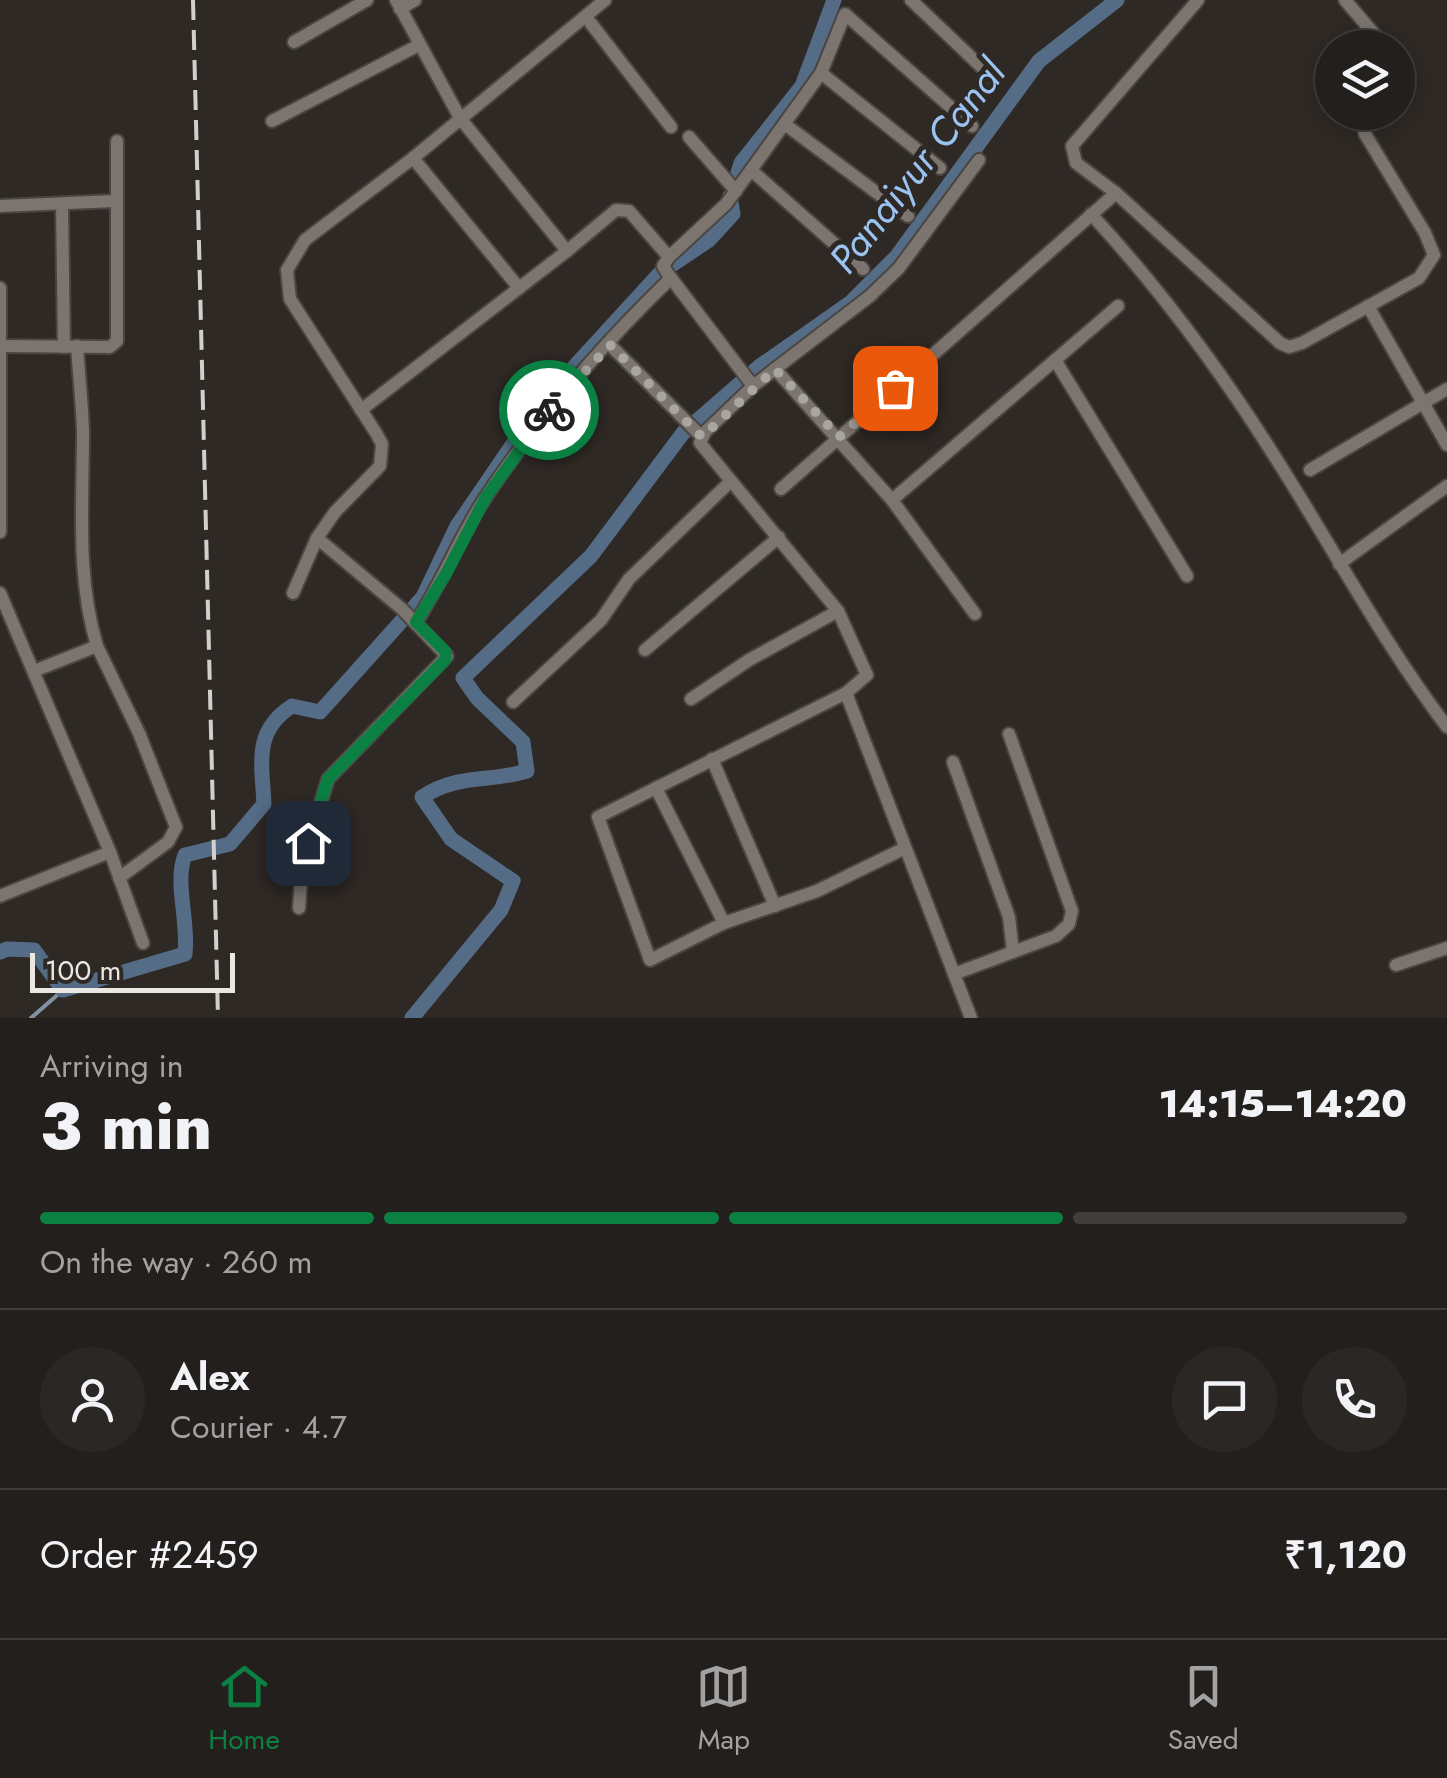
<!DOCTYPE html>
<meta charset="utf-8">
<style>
:root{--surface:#231f1c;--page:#2b2725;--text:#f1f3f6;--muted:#a3a2a3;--line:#403d3b;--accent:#0b8043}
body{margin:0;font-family:Jost,sans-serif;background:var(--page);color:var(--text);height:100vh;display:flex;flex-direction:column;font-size:38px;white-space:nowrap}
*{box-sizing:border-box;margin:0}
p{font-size:32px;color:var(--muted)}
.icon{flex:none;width:55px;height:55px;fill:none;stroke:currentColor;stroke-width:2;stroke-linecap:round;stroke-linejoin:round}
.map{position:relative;height:1018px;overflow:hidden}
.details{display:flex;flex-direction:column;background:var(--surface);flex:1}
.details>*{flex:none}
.tools{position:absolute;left:1315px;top:30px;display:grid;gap:20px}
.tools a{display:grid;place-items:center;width:100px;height:100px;border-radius:50%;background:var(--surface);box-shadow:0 5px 25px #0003,0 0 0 2px var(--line);font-size:50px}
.scale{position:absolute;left:30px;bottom:25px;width:205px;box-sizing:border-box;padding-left:10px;border:5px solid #ebe8e4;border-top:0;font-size:28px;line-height:35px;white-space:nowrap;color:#ebe8e4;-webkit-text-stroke:8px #2f2925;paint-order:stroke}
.pin{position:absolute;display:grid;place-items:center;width:85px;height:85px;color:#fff;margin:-42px;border-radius:20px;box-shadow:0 5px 15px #0006}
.courier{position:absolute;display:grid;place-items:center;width:100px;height:100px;margin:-50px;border:8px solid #0b8043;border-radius:50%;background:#fff;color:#222;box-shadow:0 2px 12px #0007}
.overview em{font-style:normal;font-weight:800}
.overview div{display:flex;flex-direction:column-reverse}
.overview{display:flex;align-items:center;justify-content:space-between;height:170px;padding:0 40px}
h1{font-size:65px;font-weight:800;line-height:75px}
.bar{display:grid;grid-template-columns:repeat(4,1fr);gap:15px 10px;align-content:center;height:120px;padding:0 40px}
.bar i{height:12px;border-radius:8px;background:var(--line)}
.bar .selected{background:var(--accent)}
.bar p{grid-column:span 4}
.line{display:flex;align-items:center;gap:25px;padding:0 40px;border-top:2px solid var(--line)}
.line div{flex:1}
.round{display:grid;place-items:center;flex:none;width:105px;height:105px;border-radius:52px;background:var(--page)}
.menu{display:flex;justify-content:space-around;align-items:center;height:140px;border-top:2px solid var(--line);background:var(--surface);font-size:28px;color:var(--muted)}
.menu a{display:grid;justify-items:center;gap:5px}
.menu .selected{color:var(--accent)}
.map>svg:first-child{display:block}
</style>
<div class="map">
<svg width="1447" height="1018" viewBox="0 0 1447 1018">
<rect width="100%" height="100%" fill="#2f2925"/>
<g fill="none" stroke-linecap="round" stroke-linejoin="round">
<path stroke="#8291a2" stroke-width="4" d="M31,1018L63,990"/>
<g stroke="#556c86" stroke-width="15">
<path d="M737,176L741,163L802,86L834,0"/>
<path d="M0,952L7,949L34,950L63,990L185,954C189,921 174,882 185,855L230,844L264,804C262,763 253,731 292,706L320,712L423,597L457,526L541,403L660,273L709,240L733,214L730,196"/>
<path d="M412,1018L501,910L513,881L451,839L422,797C460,773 487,783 527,771L523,742L477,698L463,678L591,556L683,433L760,366L850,303L897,256L1039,61L1117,0"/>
</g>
<g stroke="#4a4541" stroke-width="16">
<g id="minor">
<path d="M396,0L460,118L567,251L616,210L629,211L669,257L663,266L668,274L753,386L775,369L892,500L975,614"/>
<path d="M911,0L995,80"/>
<path d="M1345,0L1386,48"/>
<path d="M400,9L415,0"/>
<path d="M586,17L671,127"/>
<path d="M294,42L367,0"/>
<path d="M1398,60L1405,74L1398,86"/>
<path d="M821,73L845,14L972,126"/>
<path d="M272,121L419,45"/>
<path d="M786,125L908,216"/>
<path d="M689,137L736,191"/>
<path d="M413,158L519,288"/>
<path d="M751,170L821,73L940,168"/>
<path d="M1116,193L1280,343L1289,347L1302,343L1419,278L1434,255L1425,233L1365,134L1364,123L1370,112"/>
<path d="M62,204L64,347"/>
<path d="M0,206L115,201"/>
<path d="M1091,214C1160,289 1221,371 1275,457C1333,548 1382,641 1447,727"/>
<path d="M669,257L726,204L751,170L863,269"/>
<path d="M0,288V532"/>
<path d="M1368,306L1447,445"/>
<path d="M610,345L702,437"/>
<path d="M0,346L110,347L117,341V141"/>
<path d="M1055,360L1187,576"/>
<path d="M775,369L870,296L899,268L979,160"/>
<path d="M361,410L567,251"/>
<path d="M1310,470L1447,389"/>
<path d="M781,489L1116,193L1076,163L1072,146L1198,0"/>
<path d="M892,500L1118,306"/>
<path d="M1339,564L1447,486"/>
<path d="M0,593L110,852L143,943"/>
<path d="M293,593L317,538L335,512L380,466L382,444L376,433L290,299L287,270L305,240L413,158L605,0"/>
<path d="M416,622C443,581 460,535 487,495C540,416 603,344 671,278"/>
<path d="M97,646L139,733L176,827L168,842L119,878"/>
<path d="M645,650L779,537"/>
<path d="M34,671L97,646C76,576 83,504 83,431C82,403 79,375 77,346"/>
<path d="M846,693L971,1018"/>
<path d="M691,699L749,660L838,611"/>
<path d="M513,702L601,620L629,579L731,481"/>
<path d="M712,759L775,906"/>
<path d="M953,762L1009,917L1013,952"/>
<path d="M656,788L724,923L817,891L905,848"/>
<path d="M0,896L110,852"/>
<path d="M299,908L302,865L328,779L447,656L402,609L317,538"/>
<path d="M724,923L650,960L598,817L846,693L867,675L838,611L700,443L705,432L753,386"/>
<path d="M1396,965L1447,948"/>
<path d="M954,974L1056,936L1069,924L1072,911L1009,734"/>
</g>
</g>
<use href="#minor" stroke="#7b746f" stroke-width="12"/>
<path stroke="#d3d0cc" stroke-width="4" stroke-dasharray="20 10" stroke-linecap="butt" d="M193,0L218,1018"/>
</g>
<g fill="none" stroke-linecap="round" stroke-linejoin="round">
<path stroke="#a9a5a1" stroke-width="10" stroke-dasharray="0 18" d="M549,410L610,345L702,437L775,369L839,437L895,388"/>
<path stroke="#0b8043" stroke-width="12" d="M308,843L328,779L445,660L446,652L416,622L446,574L486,497L549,410"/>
</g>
<g text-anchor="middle" stroke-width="10" stroke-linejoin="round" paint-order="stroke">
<g font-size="40" font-style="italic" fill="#9bc3f2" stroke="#2f2925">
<text transform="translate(917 166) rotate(-52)" y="14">Panaiyur Canal</text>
</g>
</g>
</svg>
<div class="tools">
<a><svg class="icon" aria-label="layers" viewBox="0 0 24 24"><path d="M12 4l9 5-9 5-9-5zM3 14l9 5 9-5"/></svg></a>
</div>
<div class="scale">100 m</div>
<div class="pin" style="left:895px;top:388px;background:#ea580c"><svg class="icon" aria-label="bag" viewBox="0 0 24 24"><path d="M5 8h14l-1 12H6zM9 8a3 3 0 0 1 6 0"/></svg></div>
<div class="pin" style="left:308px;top:843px;background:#1f2937"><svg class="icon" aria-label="home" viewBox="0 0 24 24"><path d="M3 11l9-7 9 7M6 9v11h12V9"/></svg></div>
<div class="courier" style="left:549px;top:410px"><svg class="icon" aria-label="bike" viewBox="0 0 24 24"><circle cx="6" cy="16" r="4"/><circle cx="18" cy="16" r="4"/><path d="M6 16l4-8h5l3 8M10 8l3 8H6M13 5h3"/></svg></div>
</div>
<section class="details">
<div class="overview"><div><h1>3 min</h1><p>Arriving in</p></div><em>14:15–14:20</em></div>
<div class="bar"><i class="selected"></i><i class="selected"></i><i class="selected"></i><i></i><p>On the way · 260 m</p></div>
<div class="line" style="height:180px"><a class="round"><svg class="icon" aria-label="person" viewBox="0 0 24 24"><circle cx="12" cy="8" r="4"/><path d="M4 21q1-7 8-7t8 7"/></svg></a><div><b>Alex</b><p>Courier · 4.7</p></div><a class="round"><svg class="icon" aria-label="chat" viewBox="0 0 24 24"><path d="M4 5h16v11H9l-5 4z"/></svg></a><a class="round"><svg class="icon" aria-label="phone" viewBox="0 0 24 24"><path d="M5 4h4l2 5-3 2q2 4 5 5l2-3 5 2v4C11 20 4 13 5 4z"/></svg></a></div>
<div class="line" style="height:130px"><div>Order #2459</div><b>₹1,120</b></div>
</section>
<nav class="menu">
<a class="selected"><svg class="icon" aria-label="home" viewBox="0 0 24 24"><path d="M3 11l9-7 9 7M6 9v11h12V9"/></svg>Home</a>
<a><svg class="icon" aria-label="map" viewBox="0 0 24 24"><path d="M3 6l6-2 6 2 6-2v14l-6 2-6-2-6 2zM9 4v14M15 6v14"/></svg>Map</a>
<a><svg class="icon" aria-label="saved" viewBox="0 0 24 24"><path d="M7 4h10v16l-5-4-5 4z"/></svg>Saved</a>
</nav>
